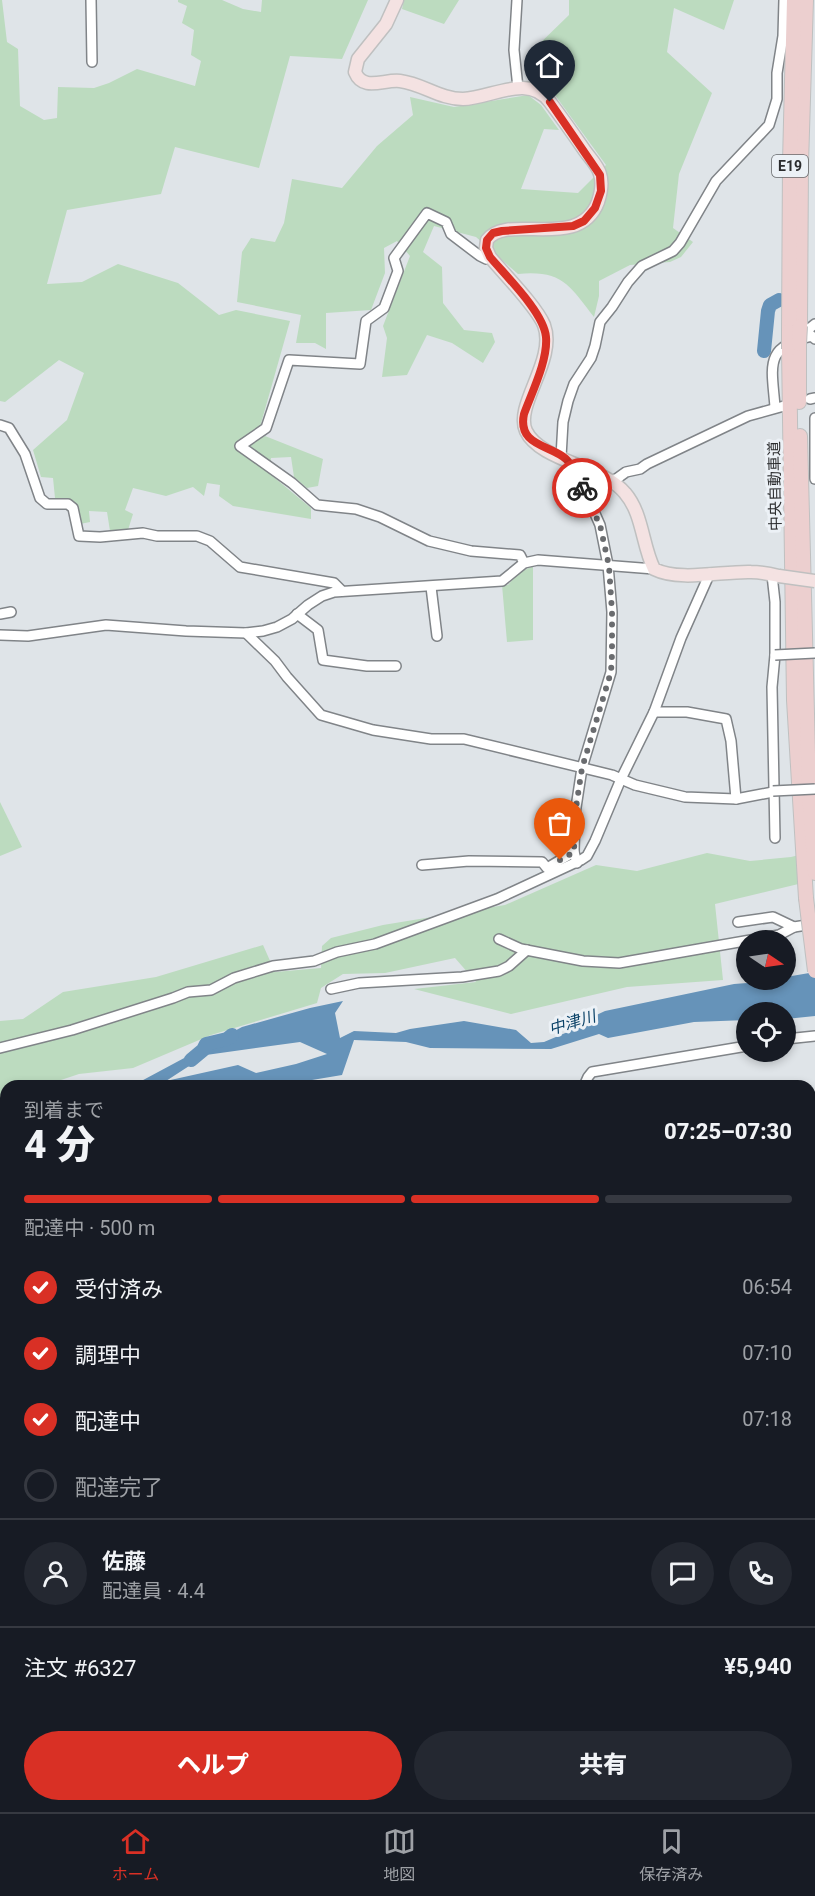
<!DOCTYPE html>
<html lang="ja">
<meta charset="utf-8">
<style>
:root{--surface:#171b24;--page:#242831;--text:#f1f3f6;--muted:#9ea1a6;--line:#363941;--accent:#d93025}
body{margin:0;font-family:Roboto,"Noto Sans JP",sans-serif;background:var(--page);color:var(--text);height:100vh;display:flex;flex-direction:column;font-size:22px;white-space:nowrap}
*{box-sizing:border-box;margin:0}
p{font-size:20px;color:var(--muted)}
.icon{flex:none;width:33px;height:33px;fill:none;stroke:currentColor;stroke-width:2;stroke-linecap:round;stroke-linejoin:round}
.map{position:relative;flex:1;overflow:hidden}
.drawer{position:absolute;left:0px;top:1080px;width:816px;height:732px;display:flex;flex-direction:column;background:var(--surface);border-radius:18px 18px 0 0;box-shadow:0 3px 9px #0003}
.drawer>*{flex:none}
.needle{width:39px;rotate:103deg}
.controls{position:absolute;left:736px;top:930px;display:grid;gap:12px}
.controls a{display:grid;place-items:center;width:60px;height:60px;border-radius:50%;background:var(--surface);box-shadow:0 3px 9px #0003;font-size:30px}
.pin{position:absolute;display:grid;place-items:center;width:51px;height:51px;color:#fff;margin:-62px -26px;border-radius:50% 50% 50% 0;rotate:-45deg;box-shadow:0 0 6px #0007}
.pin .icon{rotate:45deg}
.courier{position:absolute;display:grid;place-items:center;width:60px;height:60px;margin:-30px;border:4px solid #d93025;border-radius:50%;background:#fff;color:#222;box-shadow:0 2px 8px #0007}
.overview em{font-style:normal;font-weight:800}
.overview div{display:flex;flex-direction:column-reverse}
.overview{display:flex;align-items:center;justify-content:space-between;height:102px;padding:0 24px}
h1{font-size:39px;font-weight:800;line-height:45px}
.bar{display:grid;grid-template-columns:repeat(4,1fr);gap:9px 6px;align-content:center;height:72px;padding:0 24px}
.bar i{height:8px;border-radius:4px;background:var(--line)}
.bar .current{background:var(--accent)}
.bar p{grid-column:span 4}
.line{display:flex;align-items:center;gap:15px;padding:0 24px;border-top:2px solid var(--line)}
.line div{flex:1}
.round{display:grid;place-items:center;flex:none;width:63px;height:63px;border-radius:32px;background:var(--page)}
ol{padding:0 24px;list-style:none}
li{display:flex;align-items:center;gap:18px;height:66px}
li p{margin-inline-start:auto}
li .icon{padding:6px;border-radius:50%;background:var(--accent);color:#fff;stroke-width:4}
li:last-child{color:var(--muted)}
li i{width:33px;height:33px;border:3px solid var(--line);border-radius:50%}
.button{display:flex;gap:12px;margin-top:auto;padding:12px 24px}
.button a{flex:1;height:69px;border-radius:36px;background:var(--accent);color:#fff;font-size:24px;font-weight:800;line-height:69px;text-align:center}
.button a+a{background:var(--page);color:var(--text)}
.menu{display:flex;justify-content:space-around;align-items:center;height:84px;border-top:2px solid var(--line);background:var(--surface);font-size:16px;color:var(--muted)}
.menu a{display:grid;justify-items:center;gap:3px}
.menu .current{color:var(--accent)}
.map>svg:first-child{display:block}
</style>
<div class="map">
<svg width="815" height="1812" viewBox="0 0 815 1812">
<rect width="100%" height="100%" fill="#dfe4e8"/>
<g fill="#bcdbbf">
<path d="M0,0H2L7,42L18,49L20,106L44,120L57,118L58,87L94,88L109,83L137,69L195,86L201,61L191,55L194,30L182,23L187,6L178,2V0H222L243,9L261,12L262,0H368L342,59L290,56L259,168L175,147L161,194L67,210L47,284L82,282L118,264L178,283L219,315L236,310L290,321L256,441L265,436L323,459L318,486L307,488L294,477L291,457L271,458L270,474L311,508V519L233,506L219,496L220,485L207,483L204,496L193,487L166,496L133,488L125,510L133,514L128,530L110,531L107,512L89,511L90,522L80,524L78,506L71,501L55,498L53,478L41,477L33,450L67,420L84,373L59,360L5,402L0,401Z"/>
<path d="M404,0H459L444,24L402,9Z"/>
<path d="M569,0H734L724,30L674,8L667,52L712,93L679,174L673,228L693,242L681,257L670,262L630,265L599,281V296L594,317C569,285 562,270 518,274L476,237L434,226L423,252L442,267L443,303L464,330L492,333L495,342L483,363L452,343L427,335L407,375L382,377L387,338L383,326L410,256L397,241L384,248L385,273L371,310L326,313V349L315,343H296L301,315L237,302L242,252L251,238L275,242L284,223L292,179L342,188L377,146L413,115L410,97L454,107L528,95L541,105L559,130L544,129L521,189L578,193L606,165L552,91L529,82L534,49L569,15Z"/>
<path d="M533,566V640L507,642L502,585H508L518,573Z"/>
<path d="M0,802L22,847L0,856Z"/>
<path d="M815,851V880L715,904L723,980L627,987L511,1014L414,989L476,982L455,958L385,973L343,974L321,988L317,1003L211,1035L133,1068L79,1074L43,1086H6V1098L0,1100V1021L23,1019L63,992L156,977L263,945L275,972L321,968L322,946L331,938L383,925L505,905L596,865L637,871L707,853L750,861L791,857Z"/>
<path d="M0,1434H6V1531L0,1532Z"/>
<path d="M810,1519L815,1524V1812H629L634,1806H810Z"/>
<path d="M6,1698V1806H34L29,1812H0V1699Z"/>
<path d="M486,1806H537L523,1812H482Z"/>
</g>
<path fill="#6693b9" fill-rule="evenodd" d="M815,972V1016L786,1019V1012H747V1020L694,1022L608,1038L599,1034L551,1049L430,1048L406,1042L354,1040L342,1075L276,1086H132L242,1027L310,1008L343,1001L335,1013L340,1038L354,1031L396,1033L410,1029L464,1021L516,1030L531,1043L544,1042L570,1031L573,1026L605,1011L734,984L786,980V977ZM300,1042L327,1054L296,1064L256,1073L238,1065L166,1081L206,1055Z"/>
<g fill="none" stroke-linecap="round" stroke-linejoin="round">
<g stroke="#6693b9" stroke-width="14">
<path d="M764,351L768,311L770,305L779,300"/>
<path d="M191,1060L203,1050L206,1044L227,1039L232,1035"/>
</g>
<g stroke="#808488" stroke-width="12">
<g id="minor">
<path d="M91,0L92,62"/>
<path d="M517,0L514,50L518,88"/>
<path d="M490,257L486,259L480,256L451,234L446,222L427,213L394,258L398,271L384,308L366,321L360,364L289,360L266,428L240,446L292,483L317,505L356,509L380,517L429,541L471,551L520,555L524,563"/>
<path d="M806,337L810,328L815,324"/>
<path d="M810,399L815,398"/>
<path d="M775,407C772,367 763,346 812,336L815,339"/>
<path d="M815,418V479"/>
<path d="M0,425L9,428L25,454L40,498L47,504H68L73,508L79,536L100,537L143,533L157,536H197L210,541L240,567L334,583L342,591"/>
<path d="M561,457L563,422L568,401L574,384L591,358L595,346L600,322L612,307L628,282L642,266L673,251L680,243L716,181L769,125L777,99V73L783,36L784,0"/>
<path d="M567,460L589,500L600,525L608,565L612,612L611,672L582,768L575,814L574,852L577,863"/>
<path d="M612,482L626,472L640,469L647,464L748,416L784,406"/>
<path d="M772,575L775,602V655L772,687L775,838"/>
<path d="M431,587L437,636"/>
<path d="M0,614L11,612"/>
<path d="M297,614L318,630L323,660L367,666H396"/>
<path d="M246,633L275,661L287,677L321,715L373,730L431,739H464L612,775L635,785L685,797L736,799L773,792"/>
<path d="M0,635L28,636L106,625L186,631L246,633L263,631L277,627L292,619L308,605L322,596L334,592L502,581L524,563L538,560L654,569"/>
<path d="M654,712H687L726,719L731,741L736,799"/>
<path d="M422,865L469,861L542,862L547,868L574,852"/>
<path d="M738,922L773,917L794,927L813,924"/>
<path d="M499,939L521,949L583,961L619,963L779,935L794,927"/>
<path d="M331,989L359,983L462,977L499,971L509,966L527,950"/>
<path d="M786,1039L815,1036"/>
<path d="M0,1048L72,1030L173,998L188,992L211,990L234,978L273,966L314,961L337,952L375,944L497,899L581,860L587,856L595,841L621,779L654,712L681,638L710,573"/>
<path d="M584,1086L588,1077L592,1072L747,1046"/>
<path d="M810,1163L815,1161"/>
<path d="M810,1283L815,1281"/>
<path d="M0,1312L6,1313"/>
<path d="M810,1345L815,1349"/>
<path d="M0,1411H6"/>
<path d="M810,1505L815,1509"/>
<path d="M92,1812L102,1806"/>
<path d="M608,1812L618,1806"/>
</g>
</g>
<g stroke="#bfc0c0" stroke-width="15">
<path id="major" d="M397,0L386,24L358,59L355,72C363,92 384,79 400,81C423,84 440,99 463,99C492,98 528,73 550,102C562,118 574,135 585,151C590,158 598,166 600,174C603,183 601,193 598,202C579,252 507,212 487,240L486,248L490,257C504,274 536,306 544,325C557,360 514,405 526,431C540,461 603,466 625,493C643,514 642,545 654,569C680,582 722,571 751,572C760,572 770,574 779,576"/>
</g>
<g stroke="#bfc0c0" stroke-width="16">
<g id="highway">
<path d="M800,326L801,164L806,0"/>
<path d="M789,331L790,162L794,0"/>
<path d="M789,349L794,700L806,898"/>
<path d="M799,402V344"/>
<path d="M800,436L809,793L815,873"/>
<path d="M0,1175L6,1174"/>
<path d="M810,1307H815"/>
</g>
</g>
<use href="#minor" stroke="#fff" stroke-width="9"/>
<use href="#major" stroke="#f4e2e2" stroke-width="12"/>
<use href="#highway" stroke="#eccfcf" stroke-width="14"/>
<g stroke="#808488" stroke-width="12" stroke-linecap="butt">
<g id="minor-bridge">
<path d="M775,655L815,653"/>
<path d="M773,791L815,789"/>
</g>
</g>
<g stroke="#bfc0c0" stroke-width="15" stroke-linecap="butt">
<path id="major-bridge" d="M779,576L815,581"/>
</g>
<g stroke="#bfc0c0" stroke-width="16" stroke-linecap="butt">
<g id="highway-bridge">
<path d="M789,331V349"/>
<path d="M799,344L800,326"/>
<path d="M806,898L815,971"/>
</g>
</g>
<use href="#minor-bridge" stroke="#fff" stroke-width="9"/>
<use href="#major-bridge" stroke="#f4e2e2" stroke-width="12"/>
<use href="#highway-bridge" stroke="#eccfcf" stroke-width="14"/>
</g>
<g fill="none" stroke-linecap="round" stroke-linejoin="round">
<path stroke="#6a6c6f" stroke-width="6" stroke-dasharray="0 10.8" d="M560,860L574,852L575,814L582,768L611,672L612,654V612L609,566L600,525L582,488"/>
<path stroke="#d93025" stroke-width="8" d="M550,102L600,175L601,191L595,208L584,221L573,226L502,231L493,233L487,240L486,248L490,257C506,276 544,313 546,337C548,360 532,392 524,414C517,446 551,445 566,459C573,465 577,480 582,488"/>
</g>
<g text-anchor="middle" stroke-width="6" stroke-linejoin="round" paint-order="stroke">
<rect fill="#ecf1f6" stroke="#65676a" stroke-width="1.5" x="772" y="155" width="36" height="22" rx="4.5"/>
<g font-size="14" font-weight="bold" fill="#2b2c2e">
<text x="790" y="171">E19</text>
</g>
<g font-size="15" fill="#2b2c2e" stroke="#ecf1f6">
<text transform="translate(775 486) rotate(-91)" y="5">中央自動車道</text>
</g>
<g font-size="16" font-style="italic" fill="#084066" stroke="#ecf1f6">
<text transform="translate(572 1022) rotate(-17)" y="6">中津川</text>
</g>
</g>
</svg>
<div class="controls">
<a><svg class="needle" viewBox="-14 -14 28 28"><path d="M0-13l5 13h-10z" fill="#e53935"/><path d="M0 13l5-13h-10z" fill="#9ea1a6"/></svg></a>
<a><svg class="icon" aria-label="locate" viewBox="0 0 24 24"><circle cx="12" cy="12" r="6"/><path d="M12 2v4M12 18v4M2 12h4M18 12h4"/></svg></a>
</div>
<div class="pin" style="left:560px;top:860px;background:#ea580c"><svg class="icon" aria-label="bag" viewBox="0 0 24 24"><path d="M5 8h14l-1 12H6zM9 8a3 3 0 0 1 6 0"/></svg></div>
<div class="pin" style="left:550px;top:102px;background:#1f2937"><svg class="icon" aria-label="home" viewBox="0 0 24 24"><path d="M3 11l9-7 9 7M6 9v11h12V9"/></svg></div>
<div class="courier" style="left:582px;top:488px"><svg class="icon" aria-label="bike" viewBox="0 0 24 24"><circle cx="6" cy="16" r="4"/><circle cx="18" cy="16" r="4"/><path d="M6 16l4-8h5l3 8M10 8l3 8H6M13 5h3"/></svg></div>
<section class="drawer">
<div class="overview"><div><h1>4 分</h1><p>到着まで</p></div><em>07:25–07:30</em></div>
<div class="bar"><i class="current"></i><i class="current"></i><i class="current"></i><i></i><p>配達中 · 500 m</p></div>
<ol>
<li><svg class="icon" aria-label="check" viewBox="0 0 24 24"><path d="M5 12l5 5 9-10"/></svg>受付済み<p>06:54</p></li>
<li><svg class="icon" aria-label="check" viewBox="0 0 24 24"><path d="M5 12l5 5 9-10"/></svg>調理中<p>07:10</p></li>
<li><svg class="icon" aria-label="check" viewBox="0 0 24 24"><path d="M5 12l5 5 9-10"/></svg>配達中<p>07:18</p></li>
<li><i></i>配達完了</li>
</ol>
<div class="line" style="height:108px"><a class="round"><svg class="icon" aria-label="person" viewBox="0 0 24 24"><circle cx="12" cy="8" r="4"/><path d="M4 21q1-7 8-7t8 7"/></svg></a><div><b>佐藤</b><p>配達員 · 4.4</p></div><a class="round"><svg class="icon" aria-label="chat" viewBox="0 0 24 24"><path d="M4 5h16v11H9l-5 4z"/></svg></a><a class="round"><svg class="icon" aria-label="phone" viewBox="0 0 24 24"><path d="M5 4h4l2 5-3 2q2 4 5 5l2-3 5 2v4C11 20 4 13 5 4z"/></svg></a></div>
<div class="line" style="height:78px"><div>注文 #6327</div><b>¥5,940</b></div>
<div class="button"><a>ヘルプ</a><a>共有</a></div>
</section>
</div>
<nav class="menu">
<a class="current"><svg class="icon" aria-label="home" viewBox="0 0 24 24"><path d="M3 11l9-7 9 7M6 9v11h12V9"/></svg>ホーム</a>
<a><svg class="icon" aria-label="map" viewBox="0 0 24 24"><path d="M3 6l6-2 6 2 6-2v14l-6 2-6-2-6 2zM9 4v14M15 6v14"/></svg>地図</a>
<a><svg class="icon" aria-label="saved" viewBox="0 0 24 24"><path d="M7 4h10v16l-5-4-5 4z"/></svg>保存済み</a>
</nav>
